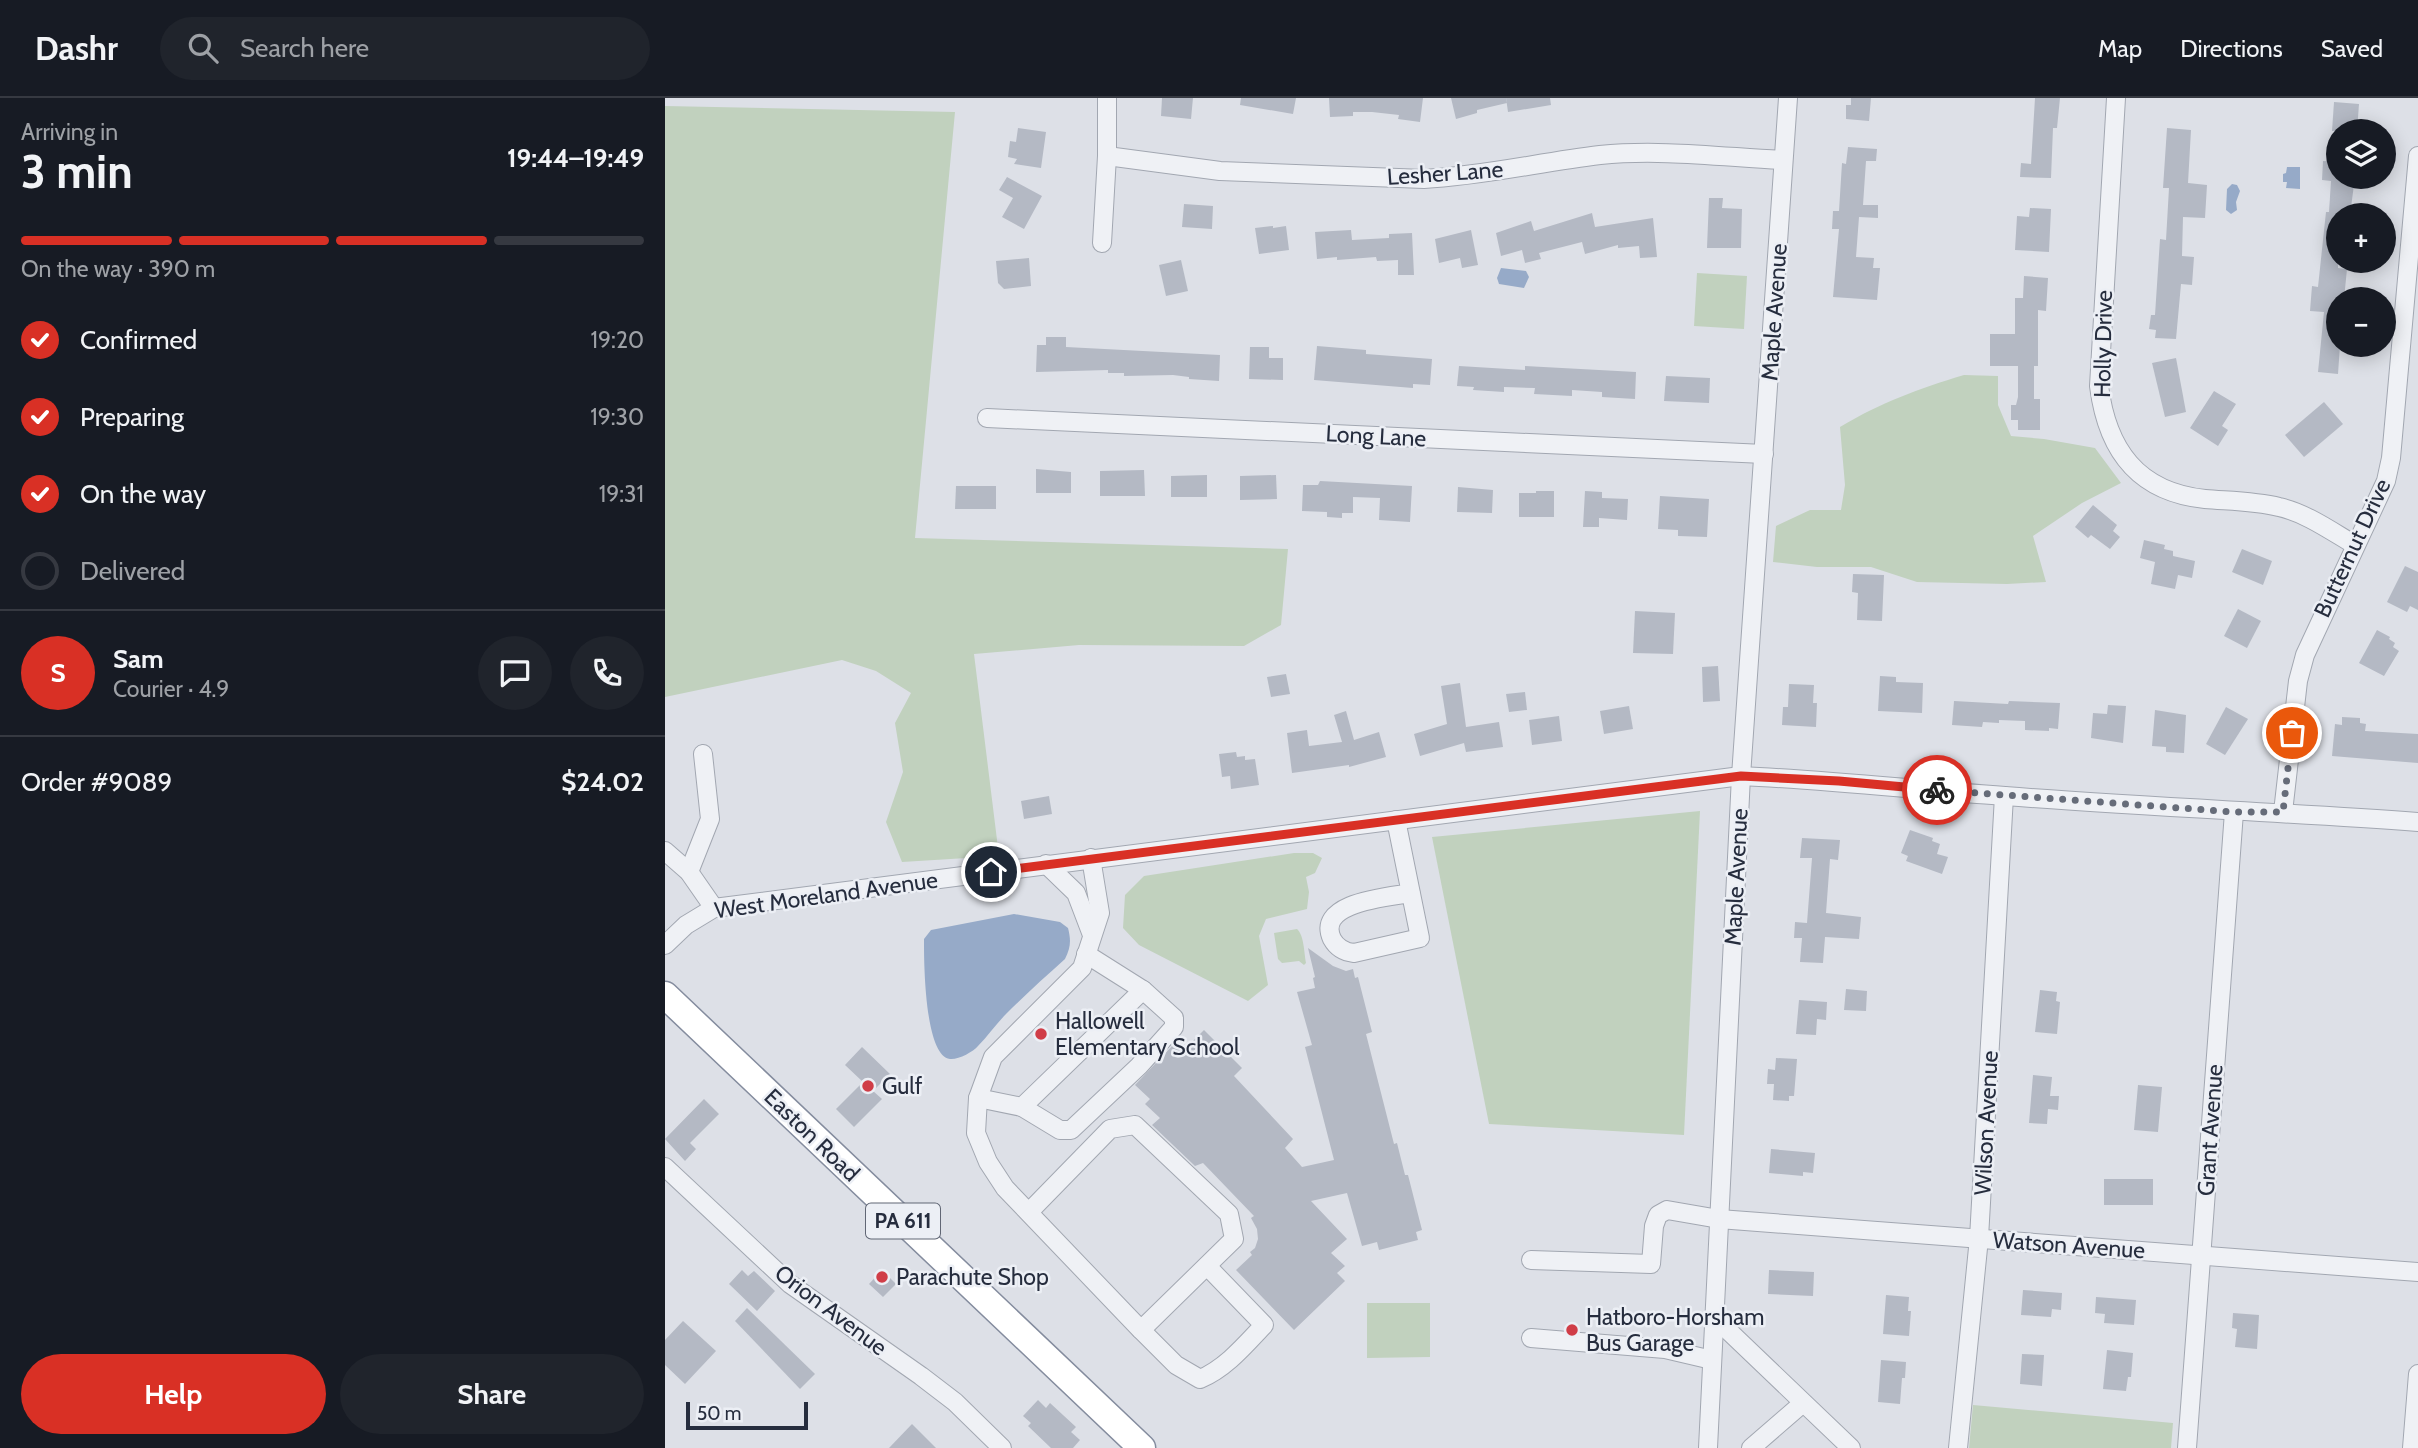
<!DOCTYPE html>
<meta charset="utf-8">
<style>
:root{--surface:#171b24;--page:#20242c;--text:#f1f3f6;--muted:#9ea1a6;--line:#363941;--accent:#d93025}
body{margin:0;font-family:Cabin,sans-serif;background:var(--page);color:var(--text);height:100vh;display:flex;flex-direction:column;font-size:26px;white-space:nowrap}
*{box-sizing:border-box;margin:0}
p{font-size:23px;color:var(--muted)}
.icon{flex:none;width:38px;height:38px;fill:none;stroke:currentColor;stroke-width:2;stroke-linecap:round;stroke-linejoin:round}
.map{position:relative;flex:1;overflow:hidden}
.side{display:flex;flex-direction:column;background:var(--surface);width:665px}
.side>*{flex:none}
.tools{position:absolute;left:1661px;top:21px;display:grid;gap:14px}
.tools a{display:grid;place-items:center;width:70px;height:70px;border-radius:50%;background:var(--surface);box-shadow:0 4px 18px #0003;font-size:35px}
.scale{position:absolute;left:21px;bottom:18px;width:122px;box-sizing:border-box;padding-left:7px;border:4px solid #262d3e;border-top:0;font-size:19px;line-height:24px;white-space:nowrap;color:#262d3e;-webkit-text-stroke:5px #eceff5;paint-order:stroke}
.pin{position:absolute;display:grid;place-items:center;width:60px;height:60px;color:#fff;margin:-30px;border:4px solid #fff;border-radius:50%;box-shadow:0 2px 7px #0007}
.courier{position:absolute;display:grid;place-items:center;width:70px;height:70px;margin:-35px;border:5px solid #d93025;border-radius:50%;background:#fff;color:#222;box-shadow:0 2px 9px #0007}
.headline em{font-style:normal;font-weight:700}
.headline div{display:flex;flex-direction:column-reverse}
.headline{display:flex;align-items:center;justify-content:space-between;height:119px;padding:0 21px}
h1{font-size:46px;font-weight:700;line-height:52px}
.bar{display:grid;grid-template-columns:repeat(4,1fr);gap:10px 7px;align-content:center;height:84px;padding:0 21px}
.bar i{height:9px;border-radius:5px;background:var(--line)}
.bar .on{background:var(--accent)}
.bar p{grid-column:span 4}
.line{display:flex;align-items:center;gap:18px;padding:0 21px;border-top:2px solid var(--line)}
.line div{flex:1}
.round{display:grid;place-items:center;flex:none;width:74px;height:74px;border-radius:37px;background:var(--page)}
ol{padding:0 21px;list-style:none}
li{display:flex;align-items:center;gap:21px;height:77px}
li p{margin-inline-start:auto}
li .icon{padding:7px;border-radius:50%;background:var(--accent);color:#fff;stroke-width:4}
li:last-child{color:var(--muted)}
li i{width:38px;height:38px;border:4px solid var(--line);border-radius:50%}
.button{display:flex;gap:14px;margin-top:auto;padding:14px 21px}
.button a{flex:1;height:80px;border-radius:42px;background:var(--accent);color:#fff;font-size:28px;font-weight:700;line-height:80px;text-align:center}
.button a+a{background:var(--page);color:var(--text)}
header{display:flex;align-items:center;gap:42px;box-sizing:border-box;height:98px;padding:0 35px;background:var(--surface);border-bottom:2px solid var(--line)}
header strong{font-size:33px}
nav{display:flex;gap:38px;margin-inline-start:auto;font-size:24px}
.search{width:490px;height:63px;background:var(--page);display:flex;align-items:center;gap:18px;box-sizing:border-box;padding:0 24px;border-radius:38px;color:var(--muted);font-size:26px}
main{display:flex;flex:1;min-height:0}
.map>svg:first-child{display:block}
</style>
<header>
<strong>Dashr</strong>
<div class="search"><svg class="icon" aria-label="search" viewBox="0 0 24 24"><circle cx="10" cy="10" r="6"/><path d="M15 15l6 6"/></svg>Search here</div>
<nav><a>Map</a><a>Directions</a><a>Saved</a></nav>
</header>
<main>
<section class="side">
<div class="headline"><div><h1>3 min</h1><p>Arriving in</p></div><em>19:44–19:49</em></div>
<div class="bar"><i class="on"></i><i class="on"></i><i class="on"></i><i></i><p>On the way · 390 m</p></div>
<ol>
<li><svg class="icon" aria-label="check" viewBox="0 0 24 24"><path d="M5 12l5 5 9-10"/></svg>Confirmed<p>19:20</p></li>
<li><svg class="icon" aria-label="check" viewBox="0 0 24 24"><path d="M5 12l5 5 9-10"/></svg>Preparing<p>19:30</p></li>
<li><svg class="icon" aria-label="check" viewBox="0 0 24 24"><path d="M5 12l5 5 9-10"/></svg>On the way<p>19:31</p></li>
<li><i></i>Delivered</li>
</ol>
<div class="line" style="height:126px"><b class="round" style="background:var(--accent);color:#fff">S</b><div><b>Sam</b><p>Courier · 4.9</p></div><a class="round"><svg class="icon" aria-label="chat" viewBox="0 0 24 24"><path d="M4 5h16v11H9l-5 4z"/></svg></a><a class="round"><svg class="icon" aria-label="phone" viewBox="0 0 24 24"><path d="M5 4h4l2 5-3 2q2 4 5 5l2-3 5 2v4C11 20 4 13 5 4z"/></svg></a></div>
<div class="line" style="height:91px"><div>Order #9089</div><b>$24.02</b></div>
<div class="button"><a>Help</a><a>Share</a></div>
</section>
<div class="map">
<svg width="1753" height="1350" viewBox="0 0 1753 1350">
<rect width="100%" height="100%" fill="#dde0e7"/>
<g fill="#c1d1be">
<path d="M0,8L290,14L250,440L623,451L616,527L579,548L414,547L309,556L334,758L237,764L221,724L238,674L230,625L246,595L211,573L177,562L0,599Z"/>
<path d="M1032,175L1082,178L1079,231L1029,228Z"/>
<path d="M1299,277L1333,278V307L1346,338L1379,341L1430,350L1456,385L1417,405L1368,438L1381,484L1342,486L1252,484L1206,469H1152L1108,464L1111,428L1145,412H1176L1180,387L1175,329C1217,304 1253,291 1299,277Z"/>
<path d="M1035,713L1019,1037L824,1026L767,739Z"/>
<path d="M629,755H648L657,760L650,775L641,779L644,794L642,811L601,821L594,838L603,887L583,903L474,847L458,830L460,797L479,778Z"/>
<path d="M632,831C639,837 639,854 641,865L639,867L634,863L617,865L613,861L609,835Z"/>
<path d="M702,1205H765V1259L702,1260Z"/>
<path d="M1308,1307L1508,1325L1506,1350H1304Z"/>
</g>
<g fill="#96aac8">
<path d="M1622,69H1635V91L1621,90L1622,84H1618V76L1621,75Z"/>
<path d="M1567,86L1572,87L1575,93L1571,104L1572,112L1566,116L1561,112L1562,91Z"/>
<path d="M836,170L861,173L864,179L859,190L834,186L832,180Z"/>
<path d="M349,816L395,824L403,830C406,842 406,849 400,861C380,879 360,897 341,916C331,926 323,938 313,948C308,954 293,962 285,961C259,958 259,861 259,841L266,832Z"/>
</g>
<g fill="#b4b9c4">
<path d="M497,0H528L526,21L496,18Z"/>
<path d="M576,0H631L628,16L575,7Z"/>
<path d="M664,0H758L755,24L733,21L734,17L707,14H688V18L665,19Z"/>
<path d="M786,0H841L842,5L812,12V15L791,21Z"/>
<path d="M841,0H885L886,7L843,14Z"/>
<path d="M1186,0H1206L1204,23L1181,21V7H1186Z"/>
<path d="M1370,0H1395L1392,30H1388L1386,80L1355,79L1356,65L1366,66Z"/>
<path d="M1669,4L1694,6L1692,33H1667Z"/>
<path d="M353,30L381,34L376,70L349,66L352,61L343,59L345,43L351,44Z"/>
<path d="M1502,30L1526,32L1523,85L1542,87L1540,120L1518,119L1517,158L1529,159L1527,187L1516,186L1511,241L1490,240L1491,232L1484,231L1486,217H1490L1495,141L1501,142L1504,90H1498Z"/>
<path d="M1183,49L1212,51L1211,63H1201L1198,107H1213V120L1194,119L1191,159L1209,160L1208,170H1215L1212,202L1168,199L1174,131H1167L1168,113H1174L1177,65L1181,66Z"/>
<path d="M1658,63L1673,64V79H1690L1685,117H1673V170L1682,171L1679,201H1673V247H1675L1673,276L1653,274L1659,214L1645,213L1647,188L1653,189L1661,114H1664L1666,83L1657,82Z"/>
<path d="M342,79L377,98L359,131L337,119L348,100L334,92Z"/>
<path d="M1044,100H1058L1057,110L1077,111L1076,150H1042Z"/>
<path d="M519,106L548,108L547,131L517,129Z"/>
<path d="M1365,110L1386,111L1384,154L1350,152L1352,118L1364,119Z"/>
<path d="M927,115L930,129L988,120L992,159L975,160L974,148L953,150V147L920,156L917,144L874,155L876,161L860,165L857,152L836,158L831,135L866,123L869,133Z"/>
<path d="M608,128V130L621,128L624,152L594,156L590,130Z"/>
<path d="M686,132L687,142L724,140V136L747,135L749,177H733V162L712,163L711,159L672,162V159L652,161L650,134Z"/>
<path d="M806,132L813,167L797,170L795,160L774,165L770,141Z"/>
<path d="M364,160L366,188L339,191L333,185L331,163Z"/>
<path d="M516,162L523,193L501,198L494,167Z"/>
<path d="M1359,178L1383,180L1381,213L1373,212V268H1369V301H1375V332H1353V322H1346V307H1351L1353,299V268H1325V236H1350V200H1358Z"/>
<path d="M381,239H401V249L555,257L554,283L524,281V279L508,277L459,278V275H443V272L371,274L372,247H381Z"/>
<path d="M652,248L701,252V256L767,261L765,287L748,286V290L649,282Z"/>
<path d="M585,249H604V260H618V282L584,281Z"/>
<path d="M1511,260L1521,314L1500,319L1487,265Z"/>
<path d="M794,268L860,272V268L971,274L970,301L937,299V294L907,292V298L869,296L870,290L839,289V294L808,292L809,289L792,288Z"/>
<path d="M1001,278L1045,280L1044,305L999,303Z"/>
<path d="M1549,293L1571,306L1557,328L1563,332L1553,348L1525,330Z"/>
<path d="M1659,304L1678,326L1639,359L1620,337Z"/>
<path d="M371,371L406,374V395H371Z"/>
<path d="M479,372L480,398H435V373Z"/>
<path d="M542,377V399H506V378Z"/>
<path d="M611,377L612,401L575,402V378Z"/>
<path d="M655,383L747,388L745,424L714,422L715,400L688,399V415H677V420L662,419V414L637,413L638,387H653Z"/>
<path d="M291,388H331V411H290Z"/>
<path d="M793,389L828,392L827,415L792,414Z"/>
<path d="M871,393H889V419H854V395H871Z"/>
<path d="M920,393L937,394V400L963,401L962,422L934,420V429H918Z"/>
<path d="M995,398L1044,401L1042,439L1013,438V432L993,431Z"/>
<path d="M1428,407L1452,427L1448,433L1455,439L1445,451L1426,437L1423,440L1410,429Z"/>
<path d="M1479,442L1500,447L1499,451L1508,453V458L1530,463L1527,480L1513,477L1510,491L1486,486L1490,464L1475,460Z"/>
<path d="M1577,451L1607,463L1598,487L1567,474Z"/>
<path d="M1740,468L1753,474V512L1745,508L1742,514L1722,504Z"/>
<path d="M1188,476L1219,477L1217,523L1192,522L1193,495L1187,494Z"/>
<path d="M1573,511L1596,523L1582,550L1559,538Z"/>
<path d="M970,513L1010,515L1008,556L968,555Z"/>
<path d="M1712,532L1725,539L1724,541L1730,545L1728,549L1734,553L1719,578L1694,565Z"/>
<path d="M1053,568L1055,603L1038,604L1037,569Z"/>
<path d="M621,576L625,596L606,599L602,579Z"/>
<path d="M1215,578L1231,579V584L1258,585L1257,615L1213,613Z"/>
<path d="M795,585L801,629L834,624L838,649L801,654L799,645L755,658L749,636L782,626L776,588Z"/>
<path d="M1124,586L1149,587L1148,605H1152L1151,629L1117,627L1118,609H1123Z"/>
<path d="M860,594L862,612L844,614L841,596Z"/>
<path d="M1289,603L1343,606L1344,603L1395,605L1393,631L1384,630V633L1360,632V623L1334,622V625L1318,624L1317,629L1287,627Z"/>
<path d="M1443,607L1461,608L1458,645L1426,640L1428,615L1442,616Z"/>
<path d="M964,608L968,631L939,636L935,613Z"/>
<path d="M1561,609L1583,621L1560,657L1541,646Z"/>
<path d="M1490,612L1521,617L1519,655L1501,654V649L1487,648Z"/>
<path d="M681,613L689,642L714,634L721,659L684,669V667L627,675L622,635L642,632L644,648L677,644L669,617Z"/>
<path d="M894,618L897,643L867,647L864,622Z"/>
<path d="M1677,619L1695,620V625L1701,626L1700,633L1753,636V665L1667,658L1670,626L1677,627Z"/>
<path d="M571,654L572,659L580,658V662L590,661L594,687L566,691L565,678L557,679L554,656Z"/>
<path d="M384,698L387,716L359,721L356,703Z"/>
<path d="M1245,732L1268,740L1267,743L1275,746L1272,756L1283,759L1277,776L1241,763L1243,758L1236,755Z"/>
<path d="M1137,740L1175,742L1173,762L1165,761L1161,815L1196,819L1194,841L1160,839L1158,865L1135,864L1137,840H1129L1130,824L1142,825L1147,760H1135Z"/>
<path d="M643,850L668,868L681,873L688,871L690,880L693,879L707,934L701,936L729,1046L732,1045L740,1077H743L757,1132L751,1134L753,1142L714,1152L712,1144L697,1148L682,1095L646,1103L682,1141L666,1155L680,1168L672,1175L680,1183L629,1232L571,1172L587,1157L585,1154L590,1150L593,1141L592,1131L586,1120L589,1118L538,1065L530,1068L487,1027L495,1020L480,1006L485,1001L470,987L509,946L517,954L539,932L577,970L569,978L628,1041L620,1050L637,1069L669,1062L640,949L647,947L632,894L650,890L648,880L650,879Z"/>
<path d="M1181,891L1202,893L1201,913L1179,912Z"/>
<path d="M1375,892L1392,894L1391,903L1395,904L1392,936L1370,934Z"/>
<path d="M1134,902L1162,904L1161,922L1152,921L1151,937L1131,936Z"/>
<path d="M197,949L225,976L208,993L217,1001L189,1029L171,1011L198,984L180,967Z"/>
<path d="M1111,960L1132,961L1129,998H1124V1003L1108,1002L1109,986H1102L1103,971L1110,972Z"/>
<path d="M1368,977L1387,979L1385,998H1394L1393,1012L1383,1011L1382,1026L1364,1025Z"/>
<path d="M1473,987L1497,989L1493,1034L1469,1032Z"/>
<path d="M39,1001L54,1016L25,1045L31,1051L20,1063L0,1041Z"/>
<path d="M1106,1051L1150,1055L1148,1075L1138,1074V1078L1104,1075Z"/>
<rect x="1439" y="1081" width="49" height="26"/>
<path d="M77,1172L83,1178L89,1173L110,1193L92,1213L64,1186Z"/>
<path d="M217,1172L231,1186L218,1199L204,1186Z"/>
<path d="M1104,1172L1149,1174L1148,1198L1103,1196Z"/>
<path d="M1358,1192L1397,1195L1396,1212L1387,1211L1386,1219L1356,1217Z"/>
<path d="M1221,1197L1244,1199L1243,1213H1246L1244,1238L1218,1236Z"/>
<path d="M1431,1199L1471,1202L1469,1227L1439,1225L1440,1216L1430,1215Z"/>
<path d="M82,1210L150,1276L135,1291L70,1223Z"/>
<path d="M1568,1215L1594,1217L1592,1251L1570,1249L1572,1231L1567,1230Z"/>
<path d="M18,1223L51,1253L20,1286L0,1267V1242Z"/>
<path d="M1442,1252L1468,1255L1466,1279H1463L1461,1293L1438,1291Z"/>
<path d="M1357,1256L1379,1257L1377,1288L1355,1286Z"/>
<path d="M1216,1262L1241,1264L1240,1280H1237L1235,1306L1213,1304Z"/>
<path d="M373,1302L381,1310L385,1305L411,1329L406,1334L415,1342L408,1350H386L363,1328L366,1325L358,1318Z"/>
<path d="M247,1326L271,1350H224Z"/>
</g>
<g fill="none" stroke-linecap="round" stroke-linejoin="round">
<g stroke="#a2a7b1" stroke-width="20">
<g id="minor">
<path d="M1451,0L1434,288C1442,351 1472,394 1540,401C1564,403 1590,403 1614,409C1641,415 1666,433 1690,447"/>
<path d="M442,58L555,73L759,81C818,78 876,64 935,57C995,51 1058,59 1118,62"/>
<path d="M437,145L442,58V0"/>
<path d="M322,320L1099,356"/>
<path d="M1618,714L1633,583L1640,557L1721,383L1726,360L1753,58"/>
<path d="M731,722L755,840L689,855C679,854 672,850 667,841C650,804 724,799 746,795"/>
<path d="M0,753L24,774L49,810"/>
<path d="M381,766L411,795L427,837"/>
<path d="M24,774L45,721L38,656"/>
<path d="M0,847L21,827L49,810L1076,678C1165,682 1252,692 1340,698C1478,709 1616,714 1753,724"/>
<path d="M313,1000L357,1009L478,892L421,856"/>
<path d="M357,1009L395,1032H406L474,968L509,929V920L478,892"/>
<path d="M0,1069L125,1186L256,1278L290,1304L337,1350"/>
<path d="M364,1114L445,1031L470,1027L564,1116L569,1141L476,1232L340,1090L323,1064L311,1035L313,1000L328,959L417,870L435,815L426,760"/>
<path d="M866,1162L986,1166L989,1128L993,1117L1002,1112L1054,1121L1753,1174"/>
<path d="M1050,1220L1186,1350"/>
<path d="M476,1232L511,1267L535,1281C561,1270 580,1247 599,1227L542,1168"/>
<path d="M866,1240L1000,1251L1047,1262"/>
<path d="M1043,1350L1076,678L1123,0"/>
<path d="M1086,1350L1138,1305"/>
<path d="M1293,1350L1314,1140L1339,698"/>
<path d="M1522,1350L1569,714"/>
<path d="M1747,1350L1753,1276"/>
</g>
</g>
<g stroke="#848c9e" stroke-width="29">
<path id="highway" d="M0,897L477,1350"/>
</g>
<use href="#minor" stroke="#eff1f5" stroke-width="18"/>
<use href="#highway" stroke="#fff" stroke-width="26"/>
</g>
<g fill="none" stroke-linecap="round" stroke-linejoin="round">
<path stroke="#666c79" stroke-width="7" stroke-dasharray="0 12.6" d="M1272,692L1569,714H1618L1627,635"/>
<path stroke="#d93025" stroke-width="9" d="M326,774L1076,678L1174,683L1272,692"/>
</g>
<g fill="#d03d47" stroke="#eceff5" stroke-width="2.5">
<circle cx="376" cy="936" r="7"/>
<circle cx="203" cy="988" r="7"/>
<circle cx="217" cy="1179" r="7"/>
<circle cx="907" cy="1232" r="7"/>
</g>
<g text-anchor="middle" stroke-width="5" stroke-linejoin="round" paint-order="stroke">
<rect fill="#eceff5" stroke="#616775" stroke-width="2" x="201" y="1105.5" width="74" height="35" rx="5"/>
<g font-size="21" font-weight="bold" fill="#262d3e">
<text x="238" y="1130">PA 611</text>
</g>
<g font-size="23" fill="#262d3e" stroke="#eceff5">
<text transform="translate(780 75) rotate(-4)" y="8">Lesher Lane</text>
<text transform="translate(1109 214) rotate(-86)" y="8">Maple Avenue</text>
<text transform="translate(1438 246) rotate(-89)" y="8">Holly Drive</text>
<text transform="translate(711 338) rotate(3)" y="8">Long Lane</text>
<text transform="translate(1687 450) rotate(-65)" y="8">Butternut Drive</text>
<text transform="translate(1071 779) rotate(-87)" y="8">Maple Avenue</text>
<text transform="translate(161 797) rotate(-8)" y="8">West Moreland Avenue</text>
<text transform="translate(1321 1025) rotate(-87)" y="8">Wilson Avenue</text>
<text transform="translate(1545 1032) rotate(-86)" y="8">Grant Avenue</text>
<text transform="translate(147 1037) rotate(44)" y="8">Easton Road</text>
<text transform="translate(1404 1147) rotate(4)" y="8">Watson Avenue</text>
<text transform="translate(166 1212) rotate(37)" y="8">Orion Avenue</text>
</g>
<g font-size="23" fill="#262d3e" stroke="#eceff5" text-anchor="start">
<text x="390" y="931">Hallowell<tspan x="390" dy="26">Elementary School</tspan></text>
<text x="217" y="996">Gulf</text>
<text x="231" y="1187">Parachute Shop</text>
<text x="921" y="1227">Hatboro-Horsham<tspan x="921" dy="26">Bus Garage</tspan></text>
</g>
</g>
</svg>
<div class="tools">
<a><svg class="icon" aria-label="layers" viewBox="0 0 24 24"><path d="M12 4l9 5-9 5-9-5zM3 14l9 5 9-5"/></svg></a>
<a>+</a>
<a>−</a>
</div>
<div class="scale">50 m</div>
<div class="pin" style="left:1627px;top:635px;background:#ea580c"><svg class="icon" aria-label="bag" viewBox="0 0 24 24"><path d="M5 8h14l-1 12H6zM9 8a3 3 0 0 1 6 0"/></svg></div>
<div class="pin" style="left:326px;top:774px;background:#1f2937"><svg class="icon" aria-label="home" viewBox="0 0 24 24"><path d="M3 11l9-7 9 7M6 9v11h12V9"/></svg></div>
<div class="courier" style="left:1272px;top:692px"><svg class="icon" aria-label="bike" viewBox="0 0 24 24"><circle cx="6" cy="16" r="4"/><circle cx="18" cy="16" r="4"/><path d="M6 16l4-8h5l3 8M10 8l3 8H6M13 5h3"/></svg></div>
</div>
</main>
